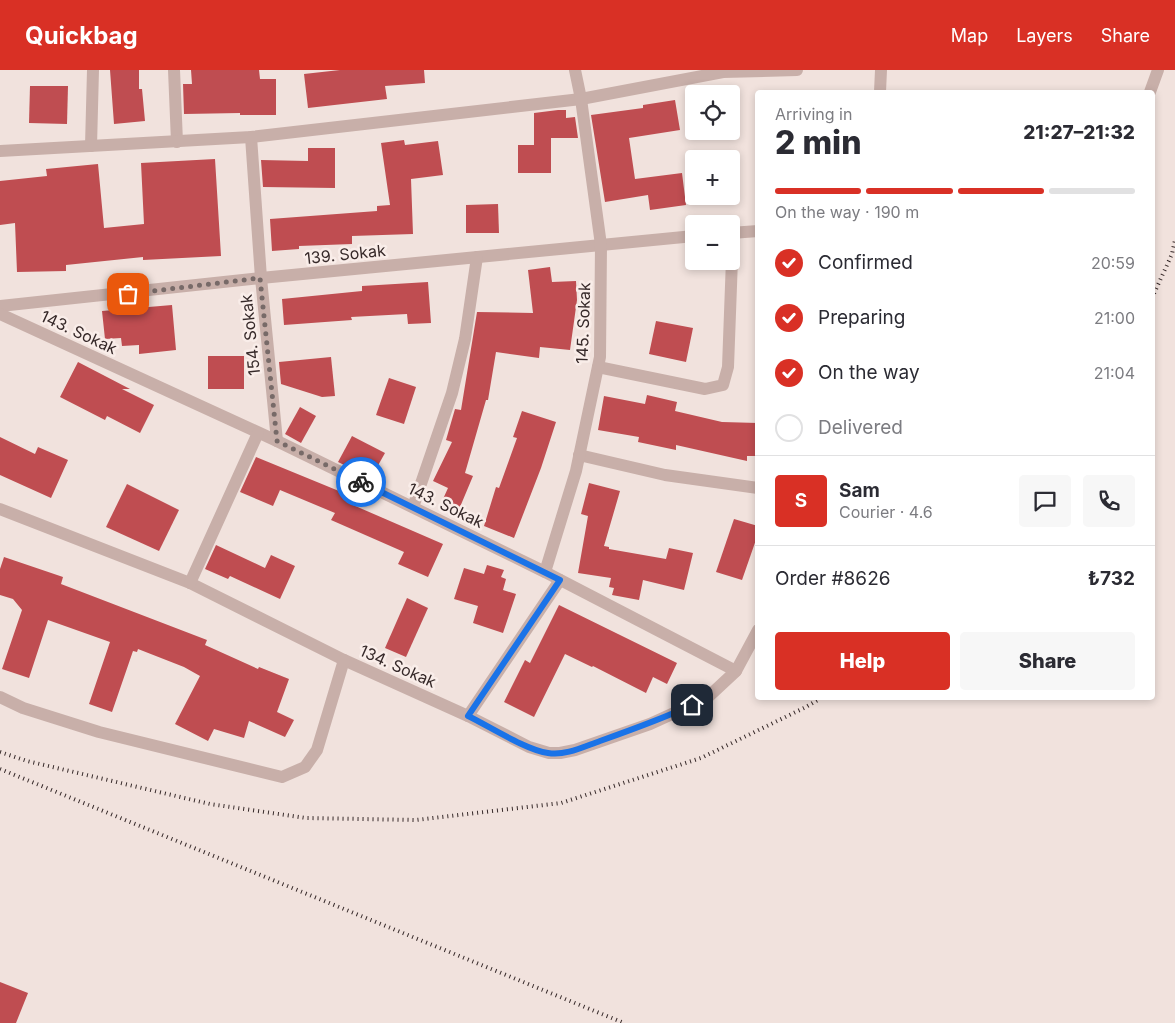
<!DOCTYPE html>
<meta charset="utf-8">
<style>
:root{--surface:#fff;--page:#f7f7f7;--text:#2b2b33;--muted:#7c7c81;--line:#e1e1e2;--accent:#d93025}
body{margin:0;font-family:Inter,sans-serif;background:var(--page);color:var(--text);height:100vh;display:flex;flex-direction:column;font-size:19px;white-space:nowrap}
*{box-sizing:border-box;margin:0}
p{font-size:16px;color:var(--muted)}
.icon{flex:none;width:28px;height:28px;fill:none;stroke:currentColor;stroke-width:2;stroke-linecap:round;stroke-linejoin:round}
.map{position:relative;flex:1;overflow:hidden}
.sheet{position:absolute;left:755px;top:20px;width:400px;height:610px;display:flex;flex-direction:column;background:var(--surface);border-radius:5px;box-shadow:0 2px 8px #0003}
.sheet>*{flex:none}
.controls{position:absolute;left:685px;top:15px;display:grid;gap:10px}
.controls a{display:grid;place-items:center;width:55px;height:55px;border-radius:5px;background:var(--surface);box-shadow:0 2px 8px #0003;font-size:25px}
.pin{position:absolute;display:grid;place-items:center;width:42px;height:42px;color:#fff;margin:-21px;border-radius:10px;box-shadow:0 2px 8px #0006}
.courier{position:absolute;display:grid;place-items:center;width:50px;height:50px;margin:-25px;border:4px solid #1a73e8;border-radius:50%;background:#fff;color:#222;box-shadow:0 1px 6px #0007}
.headline em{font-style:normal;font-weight:800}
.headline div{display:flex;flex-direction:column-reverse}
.headline{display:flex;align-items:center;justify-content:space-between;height:85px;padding:0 20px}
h1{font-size:32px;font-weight:800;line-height:38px}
.bar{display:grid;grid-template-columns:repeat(4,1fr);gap:8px 5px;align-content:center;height:60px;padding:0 20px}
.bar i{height:6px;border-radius:4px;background:var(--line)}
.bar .current{background:var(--accent)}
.bar p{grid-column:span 4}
.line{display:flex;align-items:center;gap:12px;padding:0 20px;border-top:1px solid var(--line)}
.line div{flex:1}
.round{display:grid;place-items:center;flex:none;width:52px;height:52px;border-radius:5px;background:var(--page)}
ol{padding:0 20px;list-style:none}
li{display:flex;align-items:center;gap:15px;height:55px}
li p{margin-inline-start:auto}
li .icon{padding:5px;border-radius:50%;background:var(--accent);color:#fff;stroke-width:4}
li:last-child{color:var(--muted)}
li i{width:28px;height:28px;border:2px solid var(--line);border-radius:50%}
.primary-button{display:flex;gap:10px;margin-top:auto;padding:10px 20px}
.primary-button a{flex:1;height:58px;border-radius:5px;background:var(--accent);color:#fff;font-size:20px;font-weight:800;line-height:58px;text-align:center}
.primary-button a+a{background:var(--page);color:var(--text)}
header{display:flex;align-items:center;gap:30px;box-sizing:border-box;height:70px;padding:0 25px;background:var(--accent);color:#fff}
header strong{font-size:24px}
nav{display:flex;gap:28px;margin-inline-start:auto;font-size:18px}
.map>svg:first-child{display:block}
</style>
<header>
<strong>Quickbag</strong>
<nav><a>Map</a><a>Layers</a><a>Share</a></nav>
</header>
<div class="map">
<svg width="1175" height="953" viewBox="0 0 1175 953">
<rect width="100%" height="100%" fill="#f1e2dd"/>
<g fill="#bf4d51">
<path d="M110,0H139V19H142L145,51L114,54Z"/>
<path d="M191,0H259L260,9H276V45H240V43L184,44L183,14H192Z"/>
<path d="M340,0H424L425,13L385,16L387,29L308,38L304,4Z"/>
<path d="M30,16H68L67,54L29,53Z"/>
<path d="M675,30L680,60L629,68L635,109L682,103L686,135L650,140L648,125L605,132L591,45L643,38V35Z"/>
<path d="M558,40H566V48L575,47L578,68H551V103H518V75H534V43Z"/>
<path d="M404,70L405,75L438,71L443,105L411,109L413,164L352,166V174L299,176V179L272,181L270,149L377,141V136L390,135L381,73Z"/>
<path d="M308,78H335V118L263,117L261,90L308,91Z"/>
<path d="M215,89L221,186L143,190V187L66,195V201L17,202L15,153L0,155V111L47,106L46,99L98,94L104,158L144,154L141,93Z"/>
<path d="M498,134L499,163H466V135Z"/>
<path d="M550,197L552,212L576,211L577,230L570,280L540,277L539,288L496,282L488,330H486L465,403L473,406L460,437L443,429L448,418L433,411L452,372L446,370L455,339L461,340L477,242L533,243L528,200Z"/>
<path d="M428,212L431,253L408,254L407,244L351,247L352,250L284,255L282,229L362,221V216Z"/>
<path d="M172,235L176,280L139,284V275L122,276L121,268L105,269L102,241Z"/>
<path d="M656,251L693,258L686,292L649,284Z"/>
<rect x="208" y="286" width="36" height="33"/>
<path d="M331,287L335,326L322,327L281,314L279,292Z"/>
<path d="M78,292L130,319H122L154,335L140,363L107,346L105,350L60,327Z"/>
<path d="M389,308L416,317L404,354L376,345Z"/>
<path d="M647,325L677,332L675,341L722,352L758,353V386H747V391L676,375V380L638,372L639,367L598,360L604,326L645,334Z"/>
<path d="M300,337L316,346L301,373L285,364Z"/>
<path d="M522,341L556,352L541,398L514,468L484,456L496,417L499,418L517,368L513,367Z"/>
<path d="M352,366L385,383L371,408L338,392Z"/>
<path d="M0,367L35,384L38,377L68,390L51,428L0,405Z"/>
<path d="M256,387L356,428L353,435L443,474L428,507L398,494L404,482L331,450L335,443L280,420L273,436L240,422Z"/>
<path d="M589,413L620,421L604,476L609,477V479L666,489L669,478L693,483L684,520L643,510L639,530L612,525L614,518L609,517L611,508L578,503L588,446L581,444Z"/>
<path d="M127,414L179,440L159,481L106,457Z"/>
<path d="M734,449L758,456V464L742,510L716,502Z"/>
<path d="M216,475L265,498L271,485L295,496L280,529L230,506L228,509L205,499Z"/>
<path d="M4,487L63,507L61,514L207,570L205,575L258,599L259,597L289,609L277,642L294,650L285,667L249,651L244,668L214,659L208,671L175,654L200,606L184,597L138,579L137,582L133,581L112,642L89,634L110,572L48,550L29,608L2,599L22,540L13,529L0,525V499Z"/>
<path d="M487,495L504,500L501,507L506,509L503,520L516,524L503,563L473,553L478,536L454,529L464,498L484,504Z"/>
<path d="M407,528L428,538L406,587L385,578Z"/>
<path d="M559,535L677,593L667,614L653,607L646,623L593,596L592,597L565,584L534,647L504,632L525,590L530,593Z"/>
<path d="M0,912L28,923L16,953H0Z"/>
</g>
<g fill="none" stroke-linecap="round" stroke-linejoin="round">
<g stroke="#c8afa9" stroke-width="12">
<path d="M174,0L177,72"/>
<path d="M880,22L881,0"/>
<path d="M1150,22L1158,0"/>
<path d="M251,67L261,208L277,371"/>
<path d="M91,76L93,0"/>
<path d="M0,81L251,67L581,29L723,2L797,0"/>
<path d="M731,163L758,161"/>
<path d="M0,236L261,208L694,166"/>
<path d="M0,244L277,371L545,502L736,601"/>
<path d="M598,297L705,319L723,315L728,297L733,162"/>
<path d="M579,385L665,405L758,418"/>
<path d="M413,437L452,323L465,269L477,187"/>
<path d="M0,439L190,513L344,590L468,646L529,677L549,683H560L575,680L650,654L707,628L736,601L758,560"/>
<path d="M545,502L576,401L600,287L601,175L581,29L575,0"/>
<path d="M190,513L258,363"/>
<path d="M0,627L23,638L99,662L282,707L305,697L317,680L344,590"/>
<path d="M468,646L560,510"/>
</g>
<g stroke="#362929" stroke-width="4" stroke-dasharray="1 4" stroke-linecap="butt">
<path d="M1152,228L1172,184L1175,170"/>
<path d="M0,682L27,691L210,734L306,748L416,750L561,733L701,688L806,637L821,628"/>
<path d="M0,699L624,953"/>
</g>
</g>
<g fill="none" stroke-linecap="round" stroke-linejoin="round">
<path stroke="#776a68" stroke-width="5" stroke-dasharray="0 9" d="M128,224L260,208L277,371L361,412"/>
<path stroke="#1a73e8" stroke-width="6" d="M361,412L560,510L468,646C489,656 526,680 548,683C565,686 583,677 600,671C631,660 662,649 692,635"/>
</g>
<g text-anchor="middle" stroke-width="5" stroke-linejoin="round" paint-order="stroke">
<g font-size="16" fill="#362929" stroke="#f9ede9">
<text transform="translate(345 184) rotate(-6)" y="6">139. Sokak</text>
<text transform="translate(583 253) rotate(-88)" y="6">145. Sokak</text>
<text transform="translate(79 262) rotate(25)" y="6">143. Sokak</text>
<text transform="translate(250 265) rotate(-96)" y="6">154. Sokak</text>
<text transform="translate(446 435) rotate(26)" y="6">143. Sokak</text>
<text transform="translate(398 596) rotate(24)" y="6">134. Sokak</text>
</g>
</g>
</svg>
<div class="controls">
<a><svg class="icon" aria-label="locate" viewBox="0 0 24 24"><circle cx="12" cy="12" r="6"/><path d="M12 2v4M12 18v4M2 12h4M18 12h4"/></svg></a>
<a>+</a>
<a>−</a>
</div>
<div class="pin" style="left:128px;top:224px;background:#ea580c"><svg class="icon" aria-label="bag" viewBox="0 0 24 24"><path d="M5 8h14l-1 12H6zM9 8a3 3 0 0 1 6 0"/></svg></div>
<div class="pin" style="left:692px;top:635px;background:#1f2937"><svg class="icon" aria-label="home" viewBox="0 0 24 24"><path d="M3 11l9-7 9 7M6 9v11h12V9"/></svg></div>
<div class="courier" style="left:361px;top:412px"><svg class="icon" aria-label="bike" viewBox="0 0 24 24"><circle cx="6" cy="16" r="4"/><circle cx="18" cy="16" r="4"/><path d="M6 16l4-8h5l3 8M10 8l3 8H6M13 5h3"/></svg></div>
<section class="sheet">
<div class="headline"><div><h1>2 min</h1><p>Arriving in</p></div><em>21:27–21:32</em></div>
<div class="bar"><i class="current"></i><i class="current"></i><i class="current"></i><i></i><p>On the way · 190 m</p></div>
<ol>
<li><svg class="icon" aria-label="check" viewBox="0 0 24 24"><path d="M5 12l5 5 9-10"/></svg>Confirmed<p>20:59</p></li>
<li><svg class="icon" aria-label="check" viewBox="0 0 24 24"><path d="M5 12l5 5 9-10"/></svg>Preparing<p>21:00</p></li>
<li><svg class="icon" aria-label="check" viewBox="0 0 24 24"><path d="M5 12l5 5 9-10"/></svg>On the way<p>21:04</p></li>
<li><i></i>Delivered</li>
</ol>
<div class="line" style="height:90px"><b class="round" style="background:var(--accent);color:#fff">S</b><div><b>Sam</b><p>Courier · 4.6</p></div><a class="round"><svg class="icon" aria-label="chat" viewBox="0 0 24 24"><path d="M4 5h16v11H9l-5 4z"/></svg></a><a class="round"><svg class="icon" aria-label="phone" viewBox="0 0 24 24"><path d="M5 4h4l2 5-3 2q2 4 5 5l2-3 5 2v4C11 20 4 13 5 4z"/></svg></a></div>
<div class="line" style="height:65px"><div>Order #8626</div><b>₺732</b></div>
<div class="primary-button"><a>Help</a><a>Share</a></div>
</section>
</div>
